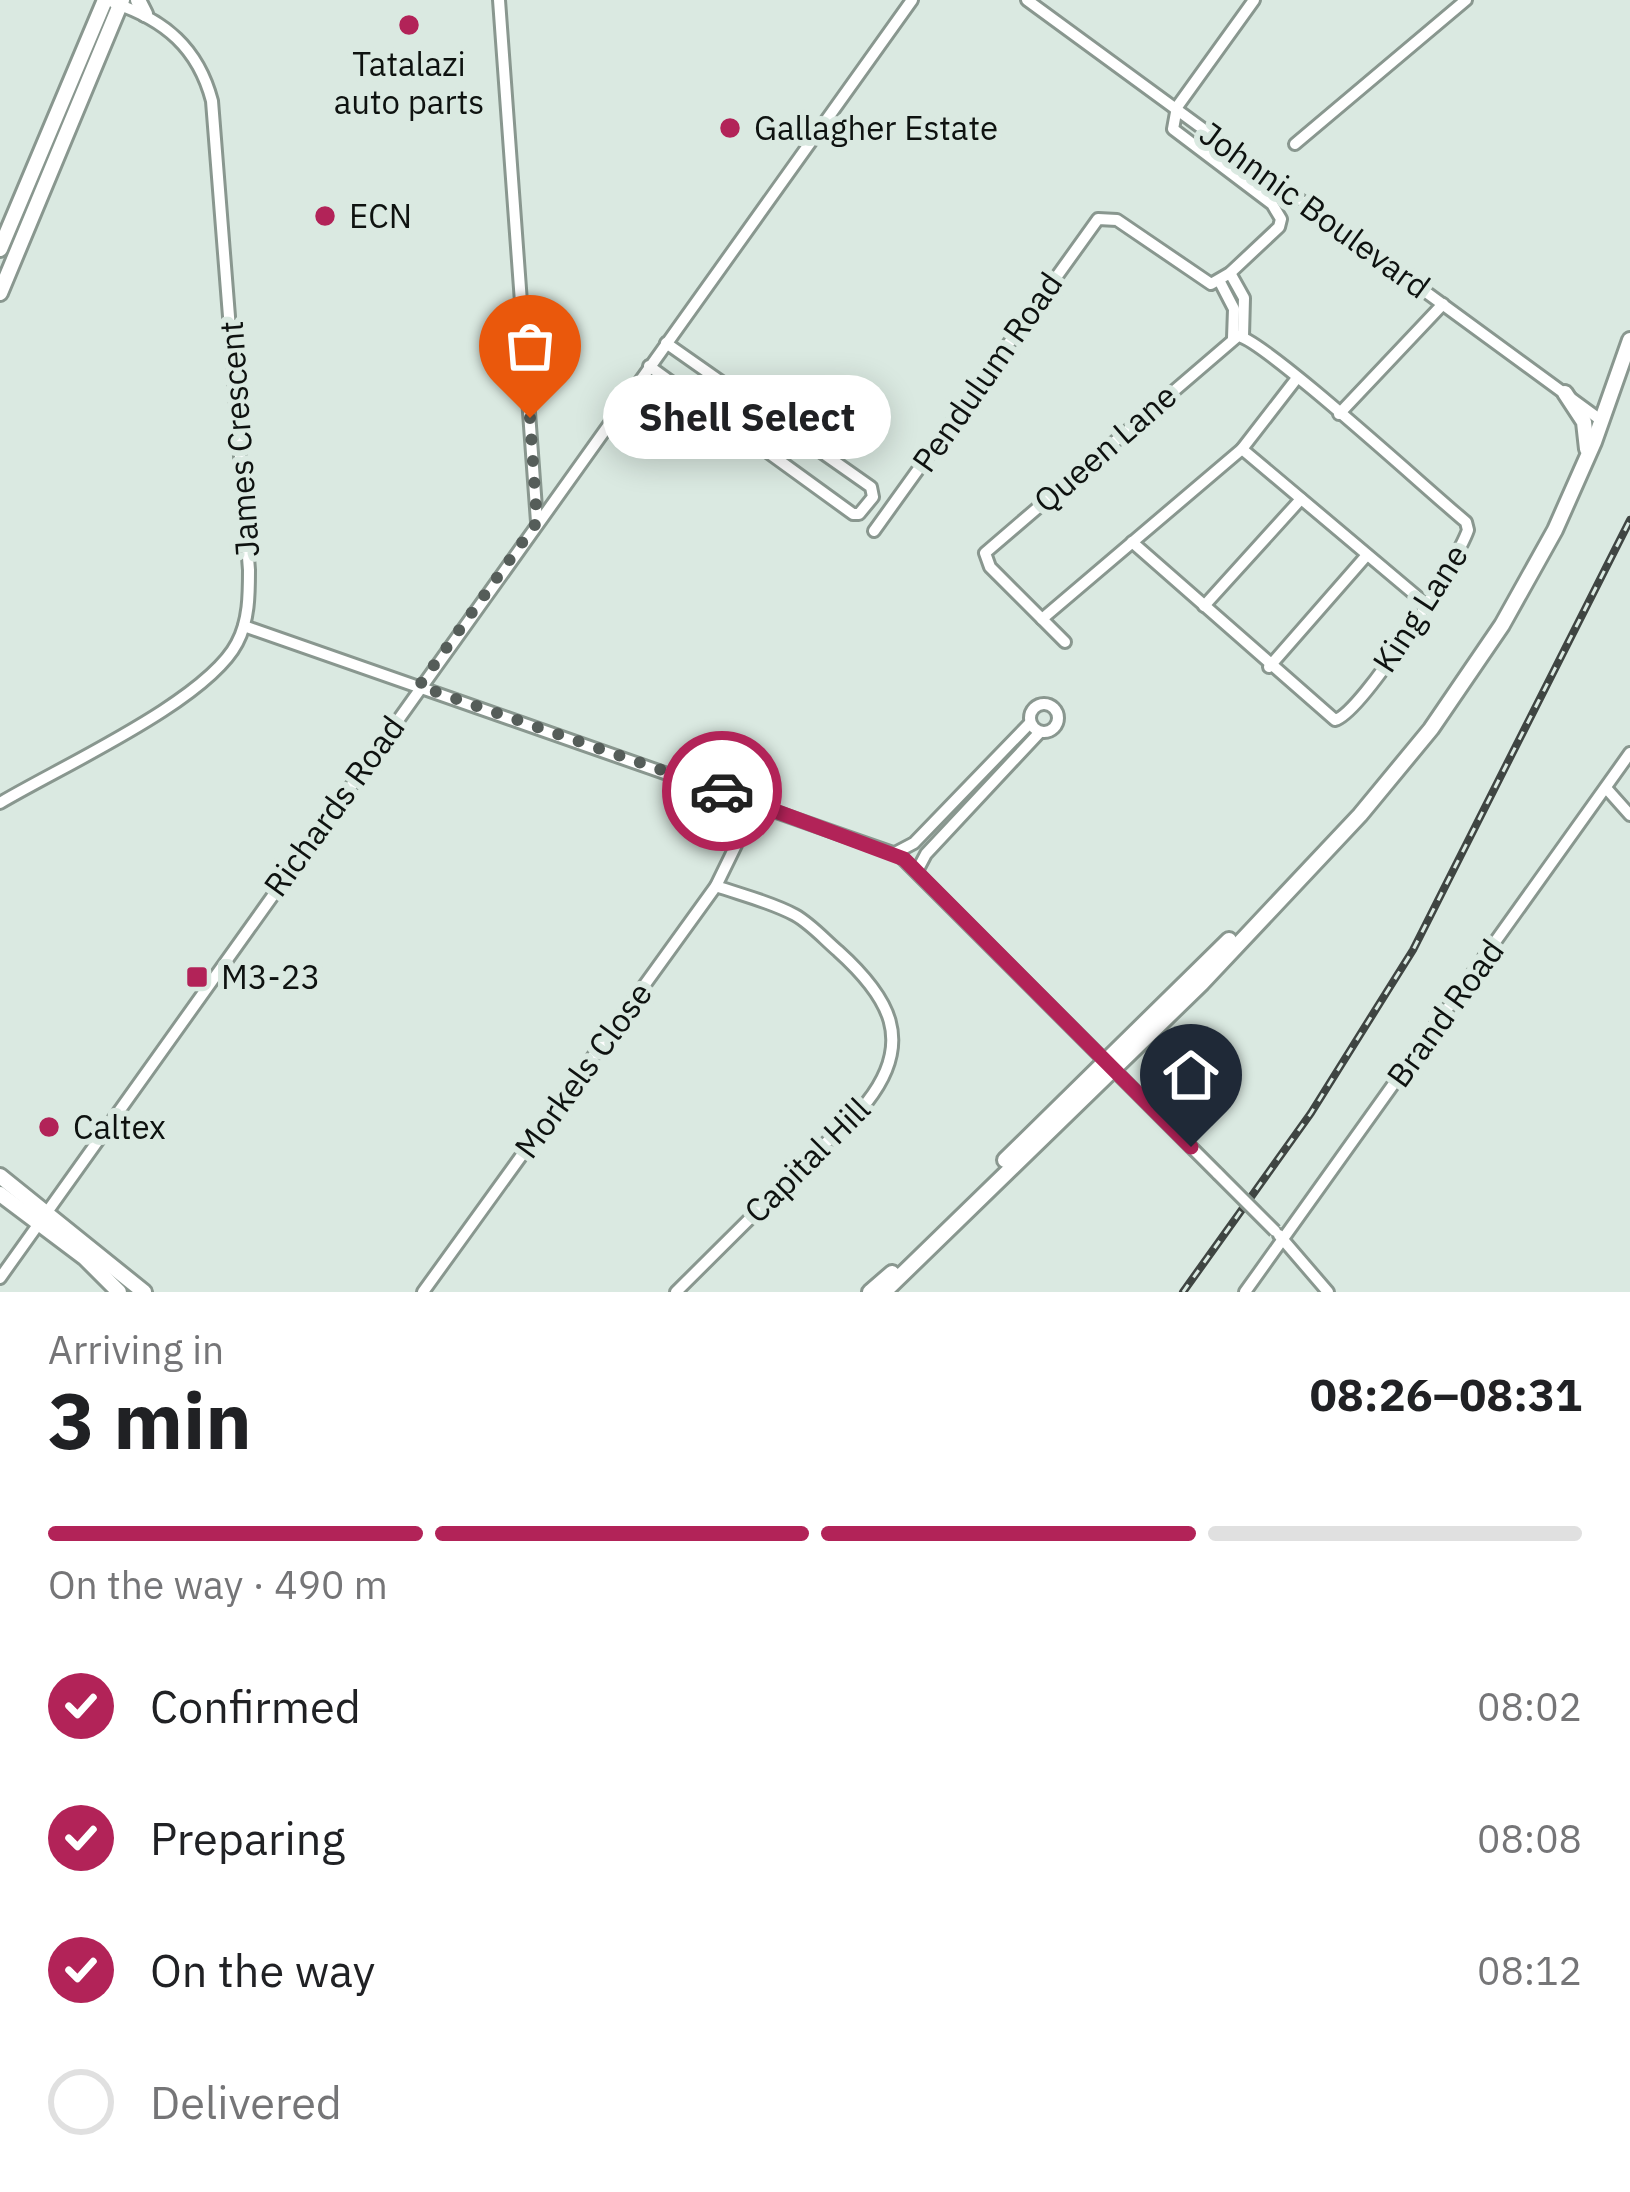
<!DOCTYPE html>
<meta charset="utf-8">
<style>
:root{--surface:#fff;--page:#f6f6f6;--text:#202124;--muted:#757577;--line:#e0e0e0;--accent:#b22358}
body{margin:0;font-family:"IBM Plex Sans",sans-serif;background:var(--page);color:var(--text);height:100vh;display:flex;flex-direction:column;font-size:45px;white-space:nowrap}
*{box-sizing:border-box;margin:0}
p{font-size:39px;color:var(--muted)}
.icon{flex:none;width:66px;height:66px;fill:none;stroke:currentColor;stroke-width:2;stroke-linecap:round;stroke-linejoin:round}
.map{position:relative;height:1292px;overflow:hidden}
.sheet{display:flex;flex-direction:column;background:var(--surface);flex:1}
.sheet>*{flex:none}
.pin{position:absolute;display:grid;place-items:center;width:102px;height:102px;color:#fff;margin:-123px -51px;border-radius:50% 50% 50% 0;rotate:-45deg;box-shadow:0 0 12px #0007}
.pin .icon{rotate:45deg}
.courier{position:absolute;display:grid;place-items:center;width:120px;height:120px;margin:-60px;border:9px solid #b22358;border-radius:50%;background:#fff;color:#222;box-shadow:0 3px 15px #0007}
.bubble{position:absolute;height:84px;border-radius:42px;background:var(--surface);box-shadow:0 6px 30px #0003;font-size:39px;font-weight:800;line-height:84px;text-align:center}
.headline em{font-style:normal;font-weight:800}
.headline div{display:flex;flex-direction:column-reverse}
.headline{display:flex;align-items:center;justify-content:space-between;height:204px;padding:0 48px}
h1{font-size:78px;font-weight:800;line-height:90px}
.bar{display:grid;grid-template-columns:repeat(4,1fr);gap:18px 12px;align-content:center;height:144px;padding:0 48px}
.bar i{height:15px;border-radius:9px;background:var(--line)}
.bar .current{background:var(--accent)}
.bar p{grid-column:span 4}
ol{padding:0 48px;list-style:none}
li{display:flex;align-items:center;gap:36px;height:132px}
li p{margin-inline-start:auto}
li .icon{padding:12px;border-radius:50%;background:var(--accent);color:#fff;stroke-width:4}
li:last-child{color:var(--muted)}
li i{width:66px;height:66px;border:6px solid var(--line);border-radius:50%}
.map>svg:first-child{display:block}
</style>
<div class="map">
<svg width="1630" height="1292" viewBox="0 0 1630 1292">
<rect width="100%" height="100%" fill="#dae9e1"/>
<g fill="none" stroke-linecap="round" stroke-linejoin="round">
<g stroke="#89978f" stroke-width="16">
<g id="minor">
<path d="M499,0L537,522"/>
<path d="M1027,0L1602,421"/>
<path d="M1295,144L1466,0"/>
<path d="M1230,273L1244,298L1243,336"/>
<path d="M1220,282L1234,309L1233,338"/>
<path d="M649,366L853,514H859L873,497L871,487L666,343"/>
<path d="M1339,414L1443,304"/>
<path d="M1242,449L1426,604"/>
<path d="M874,531L1098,219L1117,220L1211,284L1230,273L1279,227L1281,219L1272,204L1173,129L1177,107L1254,0"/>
<path d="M1204,606L1301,499"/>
<path d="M1042,619L1242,449L1297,378"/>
<path d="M244,626L899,855L1218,1174"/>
<path d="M1065,642L990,567L985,553L1238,336C1263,339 1432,494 1466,522L1468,530C1457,562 1362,713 1335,720L1132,542"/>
<path d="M1269,667L1367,555"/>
<circle cx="1044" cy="718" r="14"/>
<path d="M1606,788L1630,815"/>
<path d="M0,803C60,767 207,701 237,643C249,621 249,594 249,570L212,101C198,48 165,20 114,3"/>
<path d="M895,853L914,843L1030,723"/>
<path d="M917,871L926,854L1040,732"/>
<path d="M1279,1235L1328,1292"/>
<path d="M0,1278L912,0"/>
<path d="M423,1292L716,886L736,845"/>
<path d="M676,1292L867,1102C915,1041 889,997 838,951C824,939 811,924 795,915C771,902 742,895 716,886"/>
<path d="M1245,1292L1630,753"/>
</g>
</g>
<g stroke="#89978f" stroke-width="20">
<g id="major">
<path d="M138,0L145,14"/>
<path d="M0,249L105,0"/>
<path d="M0,293L122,0"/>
<path d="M1565,393L1584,422L1587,449"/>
<path d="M1005,1160L1229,940"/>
<path d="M0,1176L144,1292"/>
<path d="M0,1194L85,1258L119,1292"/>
<path d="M870,1292L892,1273"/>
<path d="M884,1292L1202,983L1360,815L1431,729L1502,625L1555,530L1594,442L1630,340"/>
</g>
</g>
<use href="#minor" stroke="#fff" stroke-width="10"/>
<use href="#major" stroke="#fff" stroke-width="14"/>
<g stroke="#3f4542" stroke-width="8">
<path id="rail" d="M1183,1292L1311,1113L1413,950L1630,520"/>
</g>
<use href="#rail" stroke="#dae9e1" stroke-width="3" stroke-dasharray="9" stroke-linecap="butt"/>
<g stroke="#89978f" stroke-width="16" stroke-linecap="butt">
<path id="minor-bridge" d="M1218,1174L1275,1231"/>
</g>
<use href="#minor-bridge" stroke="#fff" stroke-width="10"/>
</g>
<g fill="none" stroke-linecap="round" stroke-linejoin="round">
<path stroke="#555d59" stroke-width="12" stroke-dasharray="0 21.6" d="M530,418L537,522L419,686L722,791"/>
<path stroke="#b22358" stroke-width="15" d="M722,791L904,859L1191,1147"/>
</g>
<g fill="#b22358" stroke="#dae9e1" stroke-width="4.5">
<circle cx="409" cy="25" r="12"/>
<circle cx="730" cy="128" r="12"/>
<circle cx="325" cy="216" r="12"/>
<rect x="185" y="965" width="24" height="24" rx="6"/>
<circle cx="49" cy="1127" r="12"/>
</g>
<g text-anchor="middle" stroke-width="12" stroke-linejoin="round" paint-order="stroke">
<g font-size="33" fill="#0e1210" stroke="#dae9e1" text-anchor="start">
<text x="409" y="76" text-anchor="middle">Tatalazi<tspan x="409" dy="38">auto parts</tspan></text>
<text x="754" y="140">Gallagher Estate</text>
<text x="349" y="228">ECN</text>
<text x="221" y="989">M3-23</text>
<text x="73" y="1139">Caltex</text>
</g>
<g font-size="33" fill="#0e1210" stroke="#dae9e1">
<text transform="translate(1315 210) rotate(36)" y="12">Johnnic Boulevard</text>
<text transform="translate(987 372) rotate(-55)" y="12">Pendulum Road</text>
<text transform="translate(239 439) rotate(-94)" y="12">James Crescent</text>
<text transform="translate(1105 448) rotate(-41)" y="12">Queen Lane</text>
<text transform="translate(1420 608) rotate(-57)" y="12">King Lane</text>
<text transform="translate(334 806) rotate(-54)" y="12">Richards Road</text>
<text transform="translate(1445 1013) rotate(-54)" y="12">Brand Road</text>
<text transform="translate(583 1070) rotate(-54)" y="12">Morkels Close</text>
<text transform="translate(807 1160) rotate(-45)" y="12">Capital Hill</text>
</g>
</g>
</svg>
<div class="pin" style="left:530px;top:418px;background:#ea580c"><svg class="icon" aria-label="bag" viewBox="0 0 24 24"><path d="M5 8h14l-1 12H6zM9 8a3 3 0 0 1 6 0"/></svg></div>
<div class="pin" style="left:1191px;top:1147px;background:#1f2937"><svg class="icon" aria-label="home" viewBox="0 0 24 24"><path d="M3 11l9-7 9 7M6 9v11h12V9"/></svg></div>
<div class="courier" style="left:722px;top:791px"><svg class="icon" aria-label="car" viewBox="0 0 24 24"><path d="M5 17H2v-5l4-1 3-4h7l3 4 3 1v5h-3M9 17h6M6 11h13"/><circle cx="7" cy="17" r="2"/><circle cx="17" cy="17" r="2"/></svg></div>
<div class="bubble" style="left:603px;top:375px;width:288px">Shell Select</div>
</div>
<section class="sheet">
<div class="headline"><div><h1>3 min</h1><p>Arriving in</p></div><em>08:26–08:31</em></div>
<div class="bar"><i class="current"></i><i class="current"></i><i class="current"></i><i></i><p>On the way · 490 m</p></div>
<ol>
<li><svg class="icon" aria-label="check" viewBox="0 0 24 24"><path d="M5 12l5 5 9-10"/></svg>Confirmed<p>08:02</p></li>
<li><svg class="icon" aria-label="check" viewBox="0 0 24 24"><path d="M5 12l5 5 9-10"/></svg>Preparing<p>08:08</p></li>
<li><svg class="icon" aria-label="check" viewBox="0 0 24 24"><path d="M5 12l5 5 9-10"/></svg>On the way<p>08:12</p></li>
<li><i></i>Delivered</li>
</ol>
</section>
